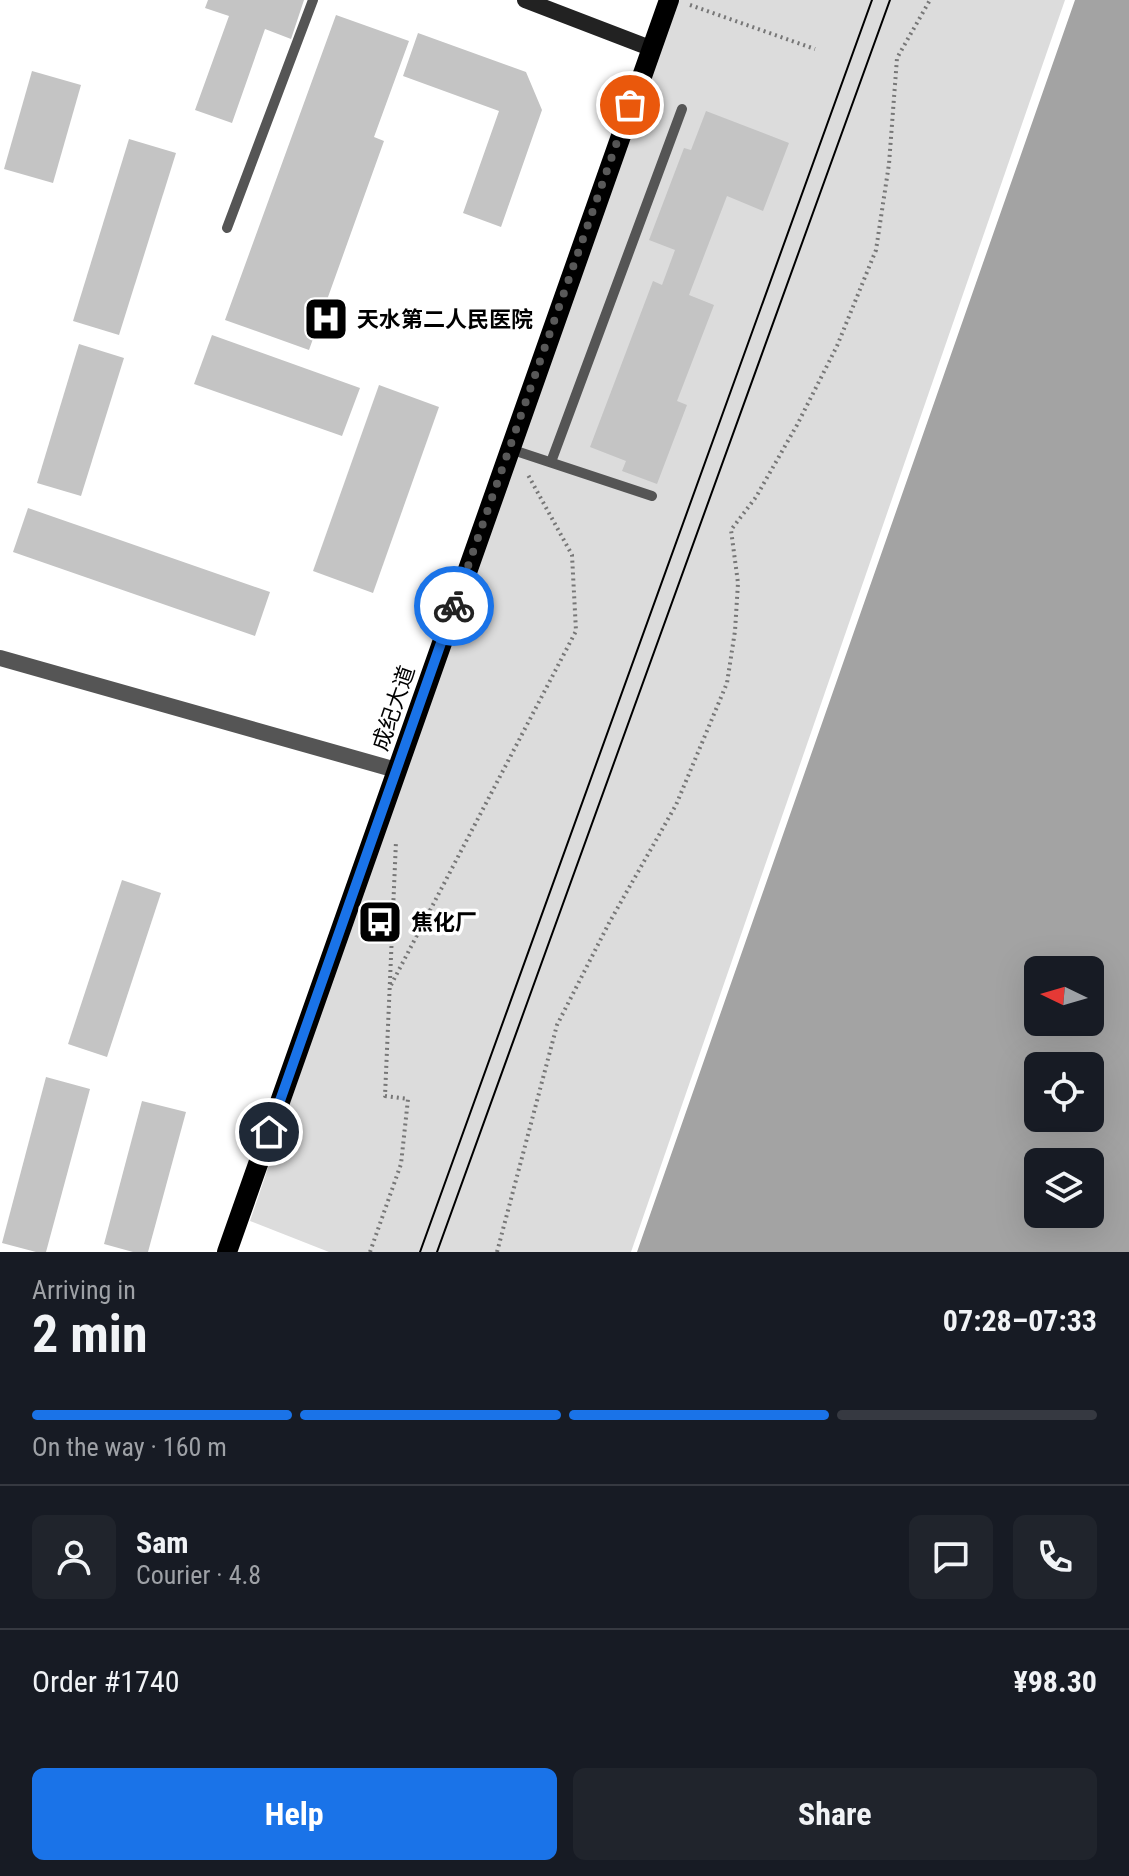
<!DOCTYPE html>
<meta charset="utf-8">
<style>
:root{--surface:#171b24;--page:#20242c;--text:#f1f3f6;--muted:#9ea1a6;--line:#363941;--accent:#1a73e8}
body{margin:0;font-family:"Roboto Condensed","Noto Sans SC",sans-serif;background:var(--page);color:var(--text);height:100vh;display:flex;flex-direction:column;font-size:30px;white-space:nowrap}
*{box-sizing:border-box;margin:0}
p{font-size:26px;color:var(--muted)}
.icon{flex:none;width:44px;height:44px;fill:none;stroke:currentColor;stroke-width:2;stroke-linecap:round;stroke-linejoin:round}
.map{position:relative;height:1252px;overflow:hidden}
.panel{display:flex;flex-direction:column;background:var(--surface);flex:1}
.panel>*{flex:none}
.needle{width:52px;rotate:275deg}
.buttons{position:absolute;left:1024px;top:956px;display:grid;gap:16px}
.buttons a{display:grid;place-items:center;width:80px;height:80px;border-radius:12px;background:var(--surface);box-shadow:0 8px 32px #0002;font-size:40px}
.pin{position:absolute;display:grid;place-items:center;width:68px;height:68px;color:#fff;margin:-34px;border:4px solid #fff;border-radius:50%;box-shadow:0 2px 8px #0007}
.courier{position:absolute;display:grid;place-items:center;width:80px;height:80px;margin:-40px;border:6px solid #1a73e8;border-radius:50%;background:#fff;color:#222;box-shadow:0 2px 10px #0007}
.head em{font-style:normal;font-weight:700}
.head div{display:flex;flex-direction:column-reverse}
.head{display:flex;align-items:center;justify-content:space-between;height:136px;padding:0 32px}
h1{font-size:52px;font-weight:700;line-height:60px}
.bar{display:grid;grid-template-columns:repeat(4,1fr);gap:12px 8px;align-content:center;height:96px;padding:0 32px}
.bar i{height:10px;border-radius:6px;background:var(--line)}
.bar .selected{background:var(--accent)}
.bar p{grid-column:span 4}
.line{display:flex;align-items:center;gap:20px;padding:0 32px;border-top:2px solid var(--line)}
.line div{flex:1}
.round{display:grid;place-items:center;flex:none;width:84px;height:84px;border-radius:12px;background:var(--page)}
.action{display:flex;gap:16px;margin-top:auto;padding:16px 32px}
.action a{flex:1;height:92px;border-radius:12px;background:var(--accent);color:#fff;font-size:32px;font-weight:700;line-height:92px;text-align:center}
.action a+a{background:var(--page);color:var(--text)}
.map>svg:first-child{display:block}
</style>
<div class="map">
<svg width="1129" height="1252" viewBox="0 0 1129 1252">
<rect width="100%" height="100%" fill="#fff"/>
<path fill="#dcdcdc" d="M670,0H1065L631,1252H329L250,1221L650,48Z"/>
<path fill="#a3a3a3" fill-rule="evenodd" d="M1075,0H1129V1252H637ZM1038,970H1090V1022H1038ZM1038,1066H1090V1118H1038ZM1038,1162H1090V1214H1038Z"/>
<g fill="#c4c4c4">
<path d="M208,0H304L291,39L265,29L232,123L195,110L229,16L205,8Z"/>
<path d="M336,15L409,41L374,137L384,141L309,350L225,320Z"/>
<path d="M418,33L526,72L542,110L501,227L463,213L499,111L403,76Z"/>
<path d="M32,71L81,85L53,183L4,169Z"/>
<path d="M706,111L789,143L763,211L727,196L689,295L714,305L677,401L687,405L657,484L622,471L626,461L590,447L653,281L662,285L675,250L649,240L684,148L691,150Z"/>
<path d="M129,139L176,153L119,335L73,321Z"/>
<path d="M212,335L360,388L342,436L194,384Z"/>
<path d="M79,344L124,358L81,496L37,483Z"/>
<path d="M379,385L439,407L373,593L313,571Z"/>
<path d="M28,508L270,592L255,636L13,552Z"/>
<path d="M122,880L161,893L107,1057L68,1044Z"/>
<path d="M46,1077L90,1089L46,1252H36L2,1243Z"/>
<path d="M142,1101L186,1112L148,1252H133L104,1244Z"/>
</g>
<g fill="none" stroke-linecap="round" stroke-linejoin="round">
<g stroke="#777" stroke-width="4" stroke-dasharray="2 4" stroke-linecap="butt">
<path d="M690,5L815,49"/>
<path d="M391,985L576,631L572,555L527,473"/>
<path d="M370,1252L401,1164L408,1099L385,1096L396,841"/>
<path d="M497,1252L557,1025L609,923L676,805L727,683L735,631L738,583L731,530L756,497L797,425L837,346L876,250L889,164L897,58L930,0"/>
</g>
<g stroke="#555" stroke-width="10">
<path d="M227,228L313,0"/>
<path d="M510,449L652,496"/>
<path d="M551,462L682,109"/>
</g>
<path stroke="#555" stroke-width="16" d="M0,658L396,770"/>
<path stroke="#222" stroke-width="16" d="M525,0L650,48"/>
<path stroke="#000" stroke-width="20" d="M227,1252L669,0"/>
<g stroke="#000" stroke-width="2">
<path d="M420,1252L872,0"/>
<path d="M437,1252L890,0"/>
</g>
</g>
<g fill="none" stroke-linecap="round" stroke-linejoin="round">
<path stroke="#595959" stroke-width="8" stroke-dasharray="0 14.4" d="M454,606L630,105"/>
<path stroke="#1a73e8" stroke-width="10" d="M269,1132L454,606"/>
</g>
<defs>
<g id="hospital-square" transform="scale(2.3)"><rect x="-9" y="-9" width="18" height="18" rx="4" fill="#000" stroke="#fff"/><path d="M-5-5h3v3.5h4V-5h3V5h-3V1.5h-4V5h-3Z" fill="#fff"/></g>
<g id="bus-square" transform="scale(2.3)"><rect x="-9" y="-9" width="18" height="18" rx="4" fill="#000" stroke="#fff"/><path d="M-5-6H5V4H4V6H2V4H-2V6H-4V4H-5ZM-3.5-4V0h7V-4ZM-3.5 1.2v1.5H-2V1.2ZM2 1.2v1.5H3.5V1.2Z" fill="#fff"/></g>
</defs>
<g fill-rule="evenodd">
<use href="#hospital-square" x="326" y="319"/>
<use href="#bus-square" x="380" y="922"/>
</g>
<g text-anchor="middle" stroke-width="7" stroke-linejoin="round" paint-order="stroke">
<g font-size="22" font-weight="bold" fill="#000" stroke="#fff" text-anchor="start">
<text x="357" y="327">天水第二人民医院</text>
<text x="411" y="930">焦化厂</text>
</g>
<g font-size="22" fill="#000" stroke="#fff">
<text transform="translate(393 708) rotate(-71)" y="8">成纪大道</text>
</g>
</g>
</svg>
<div class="buttons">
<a><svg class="needle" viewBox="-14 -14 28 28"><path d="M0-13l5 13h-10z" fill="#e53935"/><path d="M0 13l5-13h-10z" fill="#9ea1a6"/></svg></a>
<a><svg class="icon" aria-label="locate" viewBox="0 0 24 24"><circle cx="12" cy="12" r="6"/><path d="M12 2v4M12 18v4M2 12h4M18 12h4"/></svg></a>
<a><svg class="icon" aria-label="layers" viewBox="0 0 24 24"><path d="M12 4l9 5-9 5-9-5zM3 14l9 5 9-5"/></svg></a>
</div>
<div class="pin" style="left:630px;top:105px;background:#ea580c"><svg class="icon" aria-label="bag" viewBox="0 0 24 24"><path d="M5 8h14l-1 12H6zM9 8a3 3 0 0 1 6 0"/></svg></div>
<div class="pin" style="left:269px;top:1132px;background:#1f2937"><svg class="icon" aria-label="home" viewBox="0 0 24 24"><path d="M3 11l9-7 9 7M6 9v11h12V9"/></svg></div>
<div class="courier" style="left:454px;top:606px"><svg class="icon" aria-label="bike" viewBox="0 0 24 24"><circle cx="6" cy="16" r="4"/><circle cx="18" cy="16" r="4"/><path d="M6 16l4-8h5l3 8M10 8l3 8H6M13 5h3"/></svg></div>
</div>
<section class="panel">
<div class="head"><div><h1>2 min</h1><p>Arriving in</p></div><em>07:28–07:33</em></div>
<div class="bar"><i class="selected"></i><i class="selected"></i><i class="selected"></i><i></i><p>On the way · 160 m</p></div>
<div class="line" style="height:144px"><a class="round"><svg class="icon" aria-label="person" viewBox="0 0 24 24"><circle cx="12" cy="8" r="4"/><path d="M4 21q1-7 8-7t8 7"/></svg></a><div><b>Sam</b><p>Courier · 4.8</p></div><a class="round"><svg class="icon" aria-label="chat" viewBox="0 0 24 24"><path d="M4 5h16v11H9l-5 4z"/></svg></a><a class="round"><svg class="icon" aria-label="phone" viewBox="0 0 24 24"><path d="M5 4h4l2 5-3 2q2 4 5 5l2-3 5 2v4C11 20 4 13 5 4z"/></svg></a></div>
<div class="line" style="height:104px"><div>Order #1740</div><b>¥98.30</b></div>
<div class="action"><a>Help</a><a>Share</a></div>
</section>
